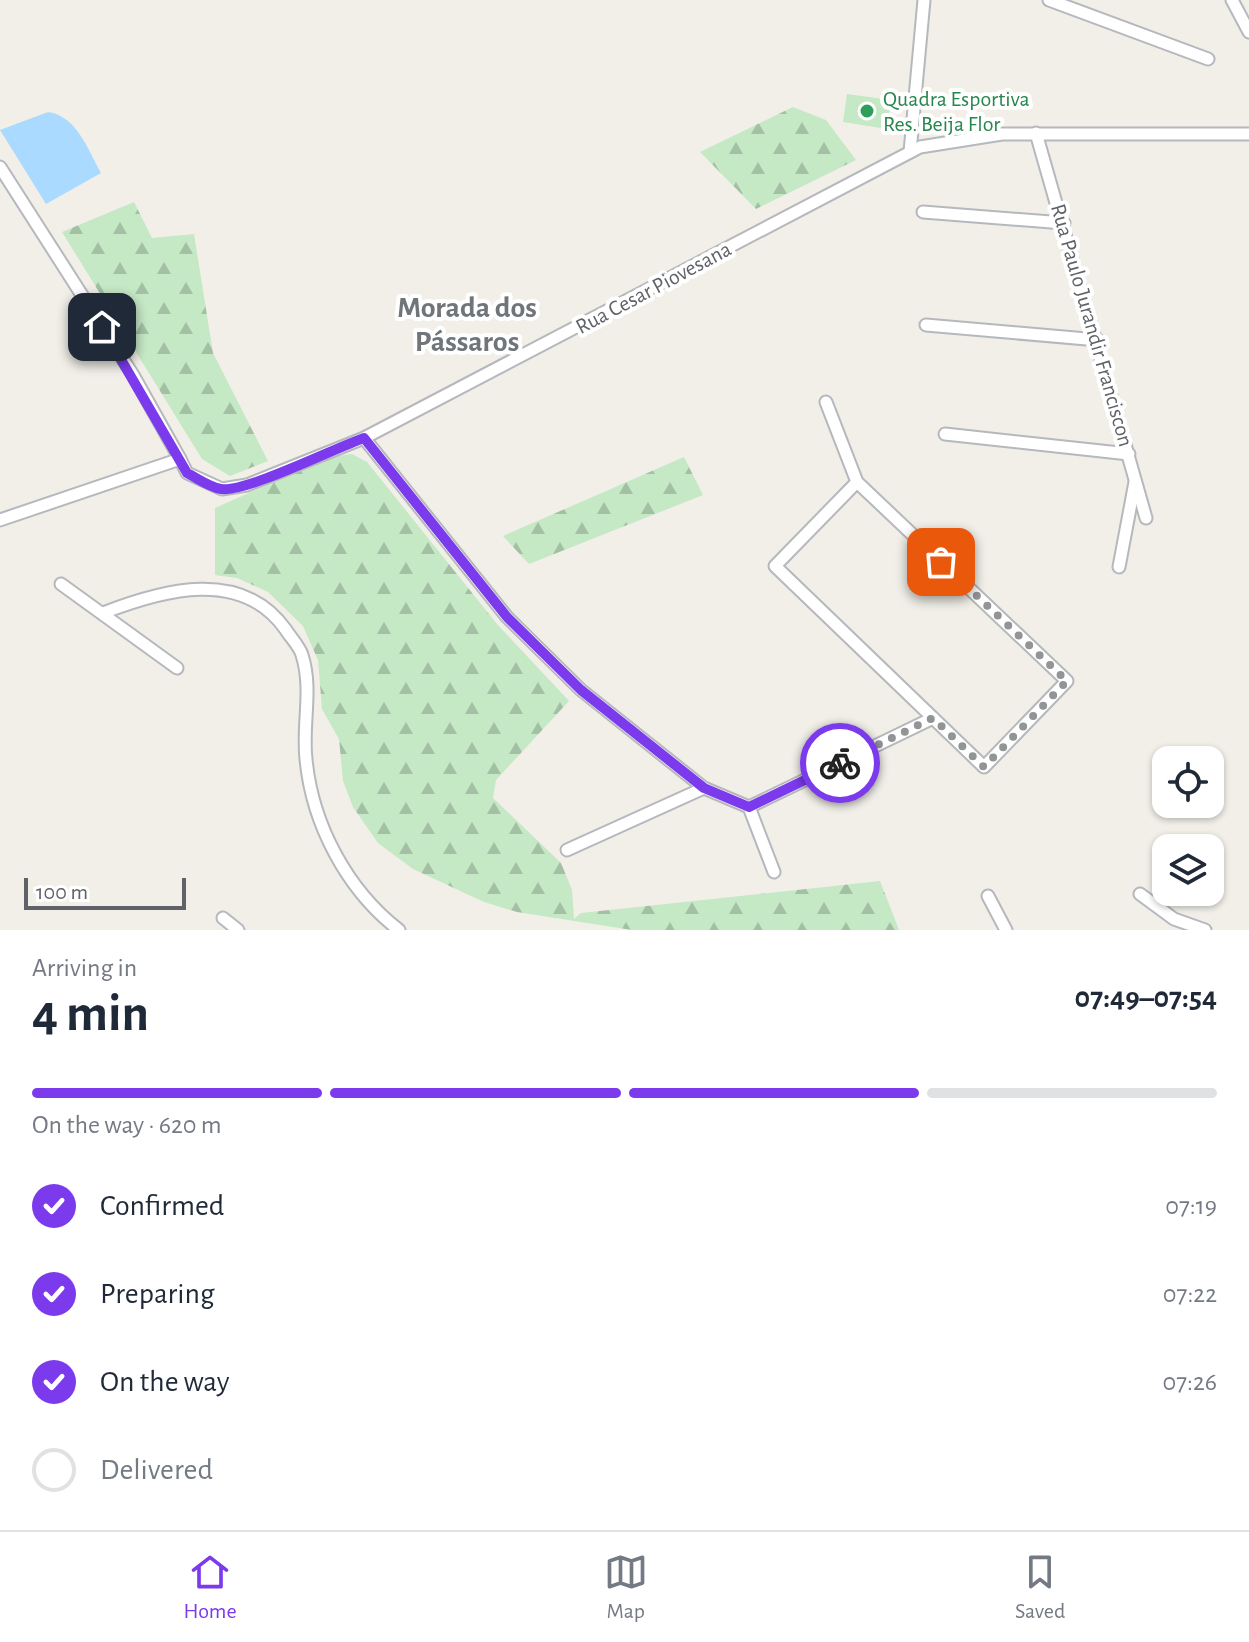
<!DOCTYPE html>
<meta charset="utf-8">
<style>
:root{--surface:#fff;--page:#f6f6f7;--text:#1f2937;--muted:#747a83;--line:#e0e1e3;--accent:#7c3aed}
body{margin:0;font-family:"Alegreya Sans",sans-serif;background:var(--page);color:var(--text);height:100vh;display:flex;flex-direction:column;font-size:30px;white-space:nowrap}
*{box-sizing:border-box;margin:0}
p{font-size:26px;color:var(--muted)}
.icon{flex:none;width:44px;height:44px;fill:none;stroke:currentColor;stroke-width:2;stroke-linecap:round;stroke-linejoin:round}
.map{position:relative;height:930px;overflow:hidden}
.sheet{display:flex;flex-direction:column;background:var(--surface);flex:1}
.sheet>*{flex:none}
.buttons{position:absolute;left:1152px;top:746px;display:grid;gap:16px}
.buttons a{display:grid;place-items:center;width:72px;height:72px;border-radius:16px;background:var(--surface);box-shadow:0 2px 6px #0004;font-size:40px}
.scale{position:absolute;left:24px;bottom:20px;width:162px;box-sizing:border-box;padding-left:8px;border:4px solid #5f6368;border-top:0;font-size:22px;line-height:28px;white-space:nowrap;color:#5f6368;-webkit-text-stroke:6px #fff;paint-order:stroke}
.pin{position:absolute;display:grid;place-items:center;width:68px;height:68px;color:#fff;margin:-34px;border-radius:16px;box-shadow:0 4px 12px #0006}
.courier{position:absolute;display:grid;place-items:center;width:80px;height:80px;margin:-40px;border:6px solid #7c3aed;border-radius:50%;background:#fff;color:#222;box-shadow:0 2px 10px #0007}
.overview em{font-style:normal;font-weight:700}
.overview div{display:flex;flex-direction:column-reverse}
.overview{display:flex;align-items:center;justify-content:space-between;height:136px;padding:0 32px}
h1{font-size:52px;font-weight:700;line-height:60px}
.bar{display:grid;grid-template-columns:repeat(4,1fr);gap:12px 8px;align-content:center;height:96px;padding:0 32px}
.bar i{height:10px;border-radius:6px;background:var(--line)}
.bar .selected{background:var(--accent)}
.bar p{grid-column:span 4}
ol{padding:0 32px;list-style:none}
li{display:flex;align-items:center;gap:24px;height:88px}
li p{margin-inline-start:auto}
li .icon{padding:8px;border-radius:50%;background:var(--accent);color:#fff;stroke-width:4}
li:last-child{color:var(--muted)}
li i{width:44px;height:44px;border:4px solid var(--line);border-radius:50%}
.tab-bar{display:flex;justify-content:space-around;align-items:center;height:112px;border-top:2px solid var(--line);background:var(--surface);font-size:22px;color:var(--muted)}
.tab-bar a{display:grid;justify-items:center;gap:4px}
.tab-bar .selected{color:var(--accent)}
.map>svg:first-child{display:block}
</style>
<div class="map">
<svg width="1249" height="930" viewBox="0 0 1249 930">
<defs>
<pattern id="forest-firs" width="22" height="20" patternUnits="userSpaceOnUse" patternTransform="scale(2)"><rect width="22" height="20" fill="#c5e8c5"/><path d="M5 1l3.5 6h-7zM16 11l3.5 6h-7z" fill="#a3c0a4"/></pattern>
</defs>
<rect width="100%" height="100%" fill="#f1efe8"/>
<g fill="url(#forest-firs)">
<path d="M793,107L826,120L856,160L756,209L700,152Z"/>
<path d="M134,202L152,238L194,234L213,353L268,461L230,476L202,459L62,232Z"/>
<path d="M352,454L367,462L497,624L569,701L496,780L493,798L561,863L572,890L574,919L581,913L880,881L899,930H632L517,912L484,902L413,869L378,843L353,807L343,781L339,739L322,709L318,660L303,626L268,592L237,578L215,575V508L330,457Z"/>
<path d="M684,457L703,495L529,564L503,536Z"/>
</g>
<path fill="#c5e8c5" d="M847,94L891,100L887,129L843,122Z"/>
<path fill="#aadaff" d="M48,112C77,116 88,150 101,173L46,204L0,130Z"/>
<g fill="none" stroke-linecap="round" stroke-linejoin="round">
<g stroke="#b5b8bc" stroke-width="15">
<g id="street">
<path d="M1049,0L1208,59"/>
<path d="M1232,0L1249,32"/>
<path d="M1036,133L1146,518"/>
<path d="M910,152L924,0"/>
<path d="M0,167L133,375L180,459"/>
<path d="M923,212L1064,223"/>
<path d="M926,325L1098,340"/>
<path d="M826,402L857,482L1067,681L984,767L775,566L857,482"/>
<path d="M945,434L1129,454"/>
<path d="M364,438L507,617L581,690L704,788L749,807L774,872"/>
<path d="M0,520L180,459L187,473L222,489L247,485L364,438L920,147L1002,134H1249"/>
<path d="M1119,567L1135,482"/>
<path d="M61,584L177,668"/>
<path d="M103,613C162,590 242,567 286,630C291,638 300,647 302,655C313,689 302,725 306,759C312,824 347,890 399,930"/>
<path d="M749,807L933,718"/>
<path d="M567,850L704,788"/>
<path d="M1140,894L1174,919L1205,930"/>
<path d="M988,896L1006,930"/>
<path d="M223,918L238,930"/>
</g>
</g>
<use href="#street" stroke="#fff" stroke-width="11"/>
</g>
<g fill="none" stroke-linecap="round" stroke-linejoin="round">
<path stroke="#929495" stroke-width="8" stroke-dasharray="0 14.4" d="M840,763L933,718L984,767L1067,681L941,562"/>
<path stroke="#7c3aed" stroke-width="10" d="M102,327L187,473C197,478 209,487 221,489C245,493 335,448 364,438L507,617L581,690L704,788L749,807L840,763"/>
</g>
<circle fill="#2e9e5b" stroke="#fff" stroke-width="3" cx="867" cy="111" r="8"/>
<g text-anchor="middle" stroke-width="8" stroke-linejoin="round" paint-order="stroke">
<g font-size="22" fill="#27864d" stroke="#fff" text-anchor="start">
<text x="883" y="106">Quadra Esportiva<tspan x="883" dy="25">Res. Beija Flor</tspan></text>
</g>
<g font-size="22" fill="#5f6368" stroke="#fff">
<text transform="translate(653 287) rotate(-28)" y="8">Rua Cesar Piovesana</text>
<text transform="translate(1093 325) rotate(74)" y="8">Rua Paulo Jurandir Franciscon</text>
</g>
<g font-size="30" font-weight="bold" fill="#70757a" stroke="#fff">
<text x="467" y="317">Morada dos<tspan x="467" dy="34">Pássaros</tspan></text>
</g>
</g>
</svg>
<div class="buttons">
<a><svg class="icon" aria-label="locate" viewBox="0 0 24 24"><circle cx="12" cy="12" r="6"/><path d="M12 2v4M12 18v4M2 12h4M18 12h4"/></svg></a>
<a><svg class="icon" aria-label="layers" viewBox="0 0 24 24"><path d="M12 4l9 5-9 5-9-5zM3 14l9 5 9-5"/></svg></a>
</div>
<div class="scale">100 m</div>
<div class="pin" style="left:941px;top:562px;background:#ea580c"><svg class="icon" aria-label="bag" viewBox="0 0 24 24"><path d="M5 8h14l-1 12H6zM9 8a3 3 0 0 1 6 0"/></svg></div>
<div class="pin" style="left:102px;top:327px;background:#1f2937"><svg class="icon" aria-label="home" viewBox="0 0 24 24"><path d="M3 11l9-7 9 7M6 9v11h12V9"/></svg></div>
<div class="courier" style="left:840px;top:763px"><svg class="icon" aria-label="bike" viewBox="0 0 24 24"><circle cx="6" cy="16" r="4"/><circle cx="18" cy="16" r="4"/><path d="M6 16l4-8h5l3 8M10 8l3 8H6M13 5h3"/></svg></div>
</div>
<section class="sheet">
<div class="overview"><div><h1>4 min</h1><p>Arriving in</p></div><em>07:49–07:54</em></div>
<div class="bar"><i class="selected"></i><i class="selected"></i><i class="selected"></i><i></i><p>On the way · 620 m</p></div>
<ol>
<li><svg class="icon" aria-label="check" viewBox="0 0 24 24"><path d="M5 12l5 5 9-10"/></svg>Confirmed<p>07:19</p></li>
<li><svg class="icon" aria-label="check" viewBox="0 0 24 24"><path d="M5 12l5 5 9-10"/></svg>Preparing<p>07:22</p></li>
<li><svg class="icon" aria-label="check" viewBox="0 0 24 24"><path d="M5 12l5 5 9-10"/></svg>On the way<p>07:26</p></li>
<li><i></i>Delivered</li>
</ol>
</section>
<nav class="tab-bar">
<a class="selected"><svg class="icon" aria-label="home" viewBox="0 0 24 24"><path d="M3 11l9-7 9 7M6 9v11h12V9"/></svg>Home</a>
<a><svg class="icon" aria-label="map" viewBox="0 0 24 24"><path d="M3 6l6-2 6 2 6-2v14l-6 2-6-2-6 2zM9 4v14M15 6v14"/></svg>Map</a>
<a><svg class="icon" aria-label="saved" viewBox="0 0 24 24"><path d="M7 4h10v16l-5-4-5 4z"/></svg>Saved</a>
</nav>
